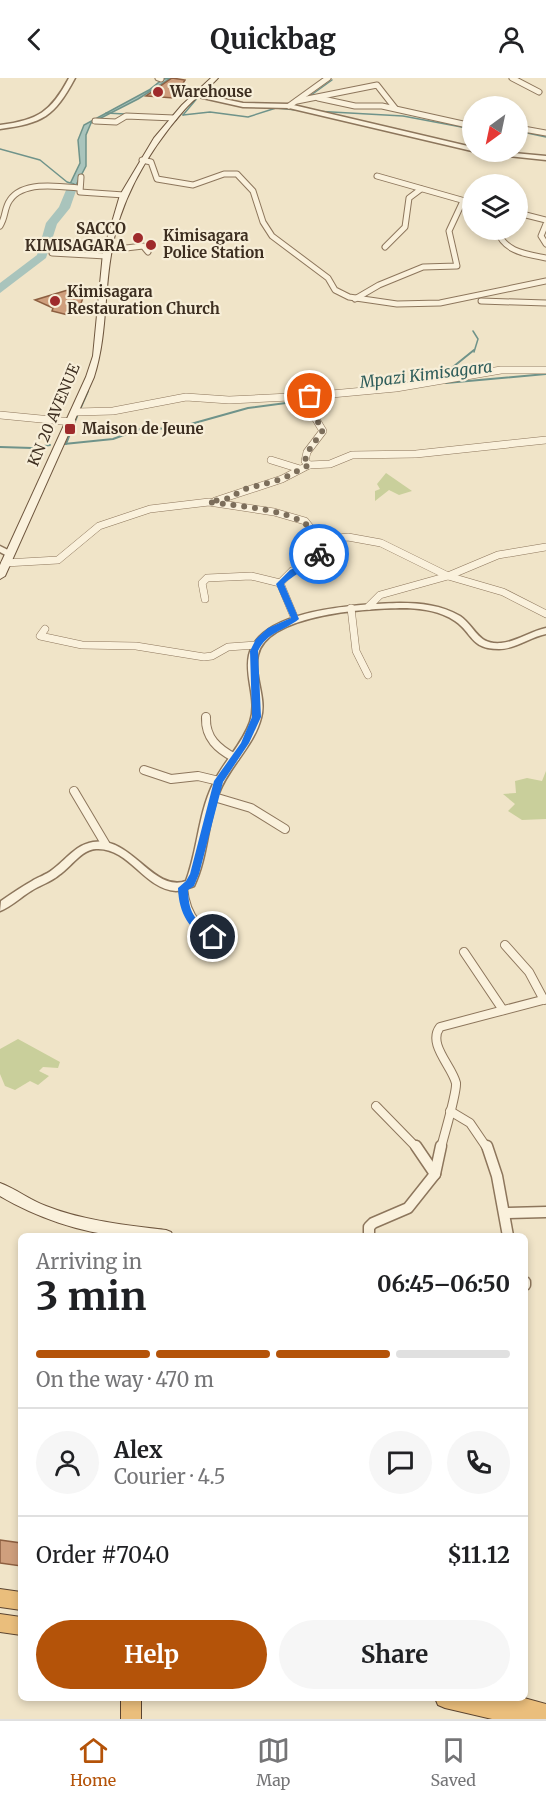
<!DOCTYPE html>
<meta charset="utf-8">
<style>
:root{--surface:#fff;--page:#f6f6f6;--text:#202124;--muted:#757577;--line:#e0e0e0;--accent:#b45309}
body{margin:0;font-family:Merriweather,serif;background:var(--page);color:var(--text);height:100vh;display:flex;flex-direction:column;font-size:22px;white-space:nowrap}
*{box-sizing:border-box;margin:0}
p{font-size:20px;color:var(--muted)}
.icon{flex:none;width:33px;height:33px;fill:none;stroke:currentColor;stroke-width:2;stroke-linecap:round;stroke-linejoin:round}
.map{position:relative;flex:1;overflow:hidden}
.drawer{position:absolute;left:18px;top:1155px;width:510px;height:468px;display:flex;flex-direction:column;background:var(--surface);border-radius:9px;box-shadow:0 3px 9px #0003}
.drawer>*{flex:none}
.needle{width:39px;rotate:213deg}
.controls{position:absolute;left:462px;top:18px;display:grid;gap:12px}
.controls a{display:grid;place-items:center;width:66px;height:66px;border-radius:50%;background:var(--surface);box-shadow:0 3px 9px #0003;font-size:30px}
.pin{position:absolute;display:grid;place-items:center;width:51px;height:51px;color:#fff;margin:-26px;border:3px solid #fff;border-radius:50%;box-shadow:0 2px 6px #0007}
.courier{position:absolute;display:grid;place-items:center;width:60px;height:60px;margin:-30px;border:4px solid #1a73e8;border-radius:50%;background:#fff;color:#222;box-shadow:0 2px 8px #0007}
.summary em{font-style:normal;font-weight:700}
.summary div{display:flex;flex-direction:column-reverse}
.summary{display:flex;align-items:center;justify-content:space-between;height:102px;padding:0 18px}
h1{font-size:39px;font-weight:700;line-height:45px}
.bar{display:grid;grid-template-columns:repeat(4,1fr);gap:9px 6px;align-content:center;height:72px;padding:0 18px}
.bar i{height:8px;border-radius:4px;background:var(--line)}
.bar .on{background:var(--accent)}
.bar p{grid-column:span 4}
.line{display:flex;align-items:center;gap:15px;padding:0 18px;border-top:2px solid var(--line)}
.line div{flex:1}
.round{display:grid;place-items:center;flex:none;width:63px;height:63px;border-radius:32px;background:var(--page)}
.cta{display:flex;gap:12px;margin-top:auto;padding:12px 18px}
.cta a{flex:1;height:69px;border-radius:36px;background:var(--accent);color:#fff;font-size:24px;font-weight:700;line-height:69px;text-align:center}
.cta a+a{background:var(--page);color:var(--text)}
header{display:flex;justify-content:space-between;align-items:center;height:78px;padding:0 18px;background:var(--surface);font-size:27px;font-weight:700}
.dock{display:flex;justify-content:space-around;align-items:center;height:84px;border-top:2px solid var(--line);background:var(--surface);font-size:16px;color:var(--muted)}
.dock a{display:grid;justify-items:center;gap:3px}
.dock .on{color:var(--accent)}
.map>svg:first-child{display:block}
</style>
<header><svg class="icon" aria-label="back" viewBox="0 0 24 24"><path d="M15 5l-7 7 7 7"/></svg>Quickbag<svg class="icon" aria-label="person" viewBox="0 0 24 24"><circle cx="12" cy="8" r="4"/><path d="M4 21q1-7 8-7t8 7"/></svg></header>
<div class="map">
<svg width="546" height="1641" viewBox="0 0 546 1641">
<rect width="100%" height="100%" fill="#f0e4c8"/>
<g fill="#c9cf9b">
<path d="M386,395L412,413L399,417L389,412L375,423V413L380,411L377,406Z"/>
<path d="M546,693V741L522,742L508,733L515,726L503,716L516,715L515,703L527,700L542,703Z"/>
<path d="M18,961L60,984L58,990L43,989L39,993L49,998L38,1007L30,1003L15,1012L5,1008L0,996V971Z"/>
</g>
<path fill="#a9c4bc" stroke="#6f938a" stroke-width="1.5" d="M171,0L138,21L91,45L86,57V88L76,107L70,106L80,85L78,62L84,47L149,12L163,1Z"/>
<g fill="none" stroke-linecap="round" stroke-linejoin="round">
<g stroke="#6f938a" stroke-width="1.5">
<path d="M307,20L332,2"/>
<path d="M314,33L403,38L472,51"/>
<path d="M106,35L125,36"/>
<path d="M183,37L210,34L248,39L276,30L307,33"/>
<path d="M183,37L199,18"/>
<path d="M518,53L546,59"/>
<path d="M0,71L40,82L67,104L74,106"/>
<path d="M473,253L478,261L474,274"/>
</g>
<g stroke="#6f938a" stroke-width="2">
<path d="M438,301L474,272"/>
<path d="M446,305L546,296"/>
<path d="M309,322L330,319"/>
<path d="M81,329L88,313"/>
<path d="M64,366L113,361L143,350L173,351L248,330L301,323"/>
<path d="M66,366L78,336"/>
<path d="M0,369L32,370L50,367"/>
</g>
<path fill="#a9c4bc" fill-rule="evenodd" d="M69,105L78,107L70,130L57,146L46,180L0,215V205L37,177L46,145L59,129Z"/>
</g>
<g fill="#cf9f7d" stroke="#8d5f41" stroke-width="1.5">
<path d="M172,0L185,2L174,20L146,18Z"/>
<path d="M71,211L85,213L78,235L68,237L52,233L53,230L35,222Z"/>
<path d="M0,1462L21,1465V1488L0,1485Z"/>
</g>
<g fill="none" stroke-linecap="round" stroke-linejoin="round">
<g stroke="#8d765c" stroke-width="7">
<g id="minor-far3">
<path d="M158,0L161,1"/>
<path d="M512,0L539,14"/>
<path d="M318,20L355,28H382L472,48"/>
<path d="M297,23L377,7L395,30"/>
<path d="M289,28L328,0"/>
<path d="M95,43L116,44L126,38L174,40"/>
<path d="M518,50L546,55"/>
<path d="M142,82L151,84L157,101L193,107L224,96H237L253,113L263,144L272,158L328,200L335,212L349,219L397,226L440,225L546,203"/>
<path d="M377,98L472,125"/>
<path d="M81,99L80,114L124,117"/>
<path d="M518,135L546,142"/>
<path d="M546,146L541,158L546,166"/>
<path d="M0,148C6,139 4,130 10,122C23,103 58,108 78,110"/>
<path d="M497,152C504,174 526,176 546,180"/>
<path d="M385,169L405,149L409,120L421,111"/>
<path d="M109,172L143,168L148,174"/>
<path d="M52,175L106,178"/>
<path d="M355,221L379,207L423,189L457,188L449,153L463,123"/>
<path d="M481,223L546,225"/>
</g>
</g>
<g stroke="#8d765c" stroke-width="8">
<g id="minor-far2">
<path d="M306,319L308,328L323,353L307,374L305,383L309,387"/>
<path d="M77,334L113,333L186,319L229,322L310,318L396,310L501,292H546"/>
<path d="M0,337L72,344"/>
<path d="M271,382L300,391"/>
<path d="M215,423L282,401L309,387L330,386L352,377L416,376L546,362"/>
<path d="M320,462L348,459L381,465L448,498L503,514L546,536"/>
<path d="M5,485L58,482L99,448L150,431L209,424L274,434L305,443L320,462L316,483L292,493L280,505L295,541"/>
<path d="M205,521L202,505L207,500L251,498L280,505"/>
<path d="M369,528L380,517L448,498L498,477L546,469"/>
<path d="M351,530L356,573L368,597"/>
<path d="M45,551L40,558L82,567L136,568L204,579L212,578L228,569L257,567"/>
</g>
</g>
<g stroke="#8d765c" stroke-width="10">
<g id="minor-far1">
<path d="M206,639C205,660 218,671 235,680"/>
<path d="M144,692L171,701L198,698L219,703"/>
<path d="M74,713L106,767"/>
<path d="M214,719L251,730L285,751"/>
<path d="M183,810C186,842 201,854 229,866"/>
<path d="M505,867L529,894L544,922"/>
<path d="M464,874L503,932"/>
<path d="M376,1028L417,1070"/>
<path d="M450,1033L470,1045L487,1070"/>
<path d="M441,1070C444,1057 457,1015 456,1005C452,988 427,966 440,949L546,921"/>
</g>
</g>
<g stroke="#8d765c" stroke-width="13">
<g id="minor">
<path d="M416,1068L435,1096"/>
<path d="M487,1068L497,1098L508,1158"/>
<path d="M505,1135L546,1134"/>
<path d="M369,1158V1149L373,1145L408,1130L435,1096L441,1068"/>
<path d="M525,1204V1207"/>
</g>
</g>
<g stroke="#8d765c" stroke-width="3">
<g id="tertiary">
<path d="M69,0H75C54,39 43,45 0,51V47C38,42 51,34 69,0Z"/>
<path d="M196,15L243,25L289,26L472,69V73L289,30L243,29L194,18V16Z"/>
<path d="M486,74H502L546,78V82L489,76Z"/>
<path d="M0,468L12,474L13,476L9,479L0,474Z"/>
<path d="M400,525C421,525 441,527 460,538C476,549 477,567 501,565C516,564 531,553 546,550V556C530,559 516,571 499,571C470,571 473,555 455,543C440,533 424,531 407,530C372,530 267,535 258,577C253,598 267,619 261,640C254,668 229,688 219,715C207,745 208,779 194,808C188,810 182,813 176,813C144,811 129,769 96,771C81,772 71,789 59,797C51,804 40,807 31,813C21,819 11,829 0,833L1,823C11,816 21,809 32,803C38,799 46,797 52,792C66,782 75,767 93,764C131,757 153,815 186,803C198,771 198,737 213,706C223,684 242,667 250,644C258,622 244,599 249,577C260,530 362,526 400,525Z"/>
</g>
</g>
<g stroke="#6f573f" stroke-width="2">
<g id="secondary">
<path d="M211,0H218C208,11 195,20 185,31C149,72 119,122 111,177C104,217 107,259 94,299L5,498L0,501V487L86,299L93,278L103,175L120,117L154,60L182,27Z"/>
<path d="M0,1105C16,1111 30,1122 46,1128C84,1143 126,1147 166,1152L171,1154L173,1158C156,1158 139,1159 122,1158C80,1155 36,1139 0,1118Z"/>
</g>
</g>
<g stroke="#5b4430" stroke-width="2">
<g id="trunk">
<path d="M0,1511L21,1514V1532L0,1529Z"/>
<path d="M0,1536L21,1539V1557L0,1554Z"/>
<rect x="121" y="1620" width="20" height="21"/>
<path d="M435,1620H524L546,1626V1641H492L445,1630L438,1627Z"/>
</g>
</g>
<use href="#minor-far3" stroke="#faf1dc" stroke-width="5"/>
<use href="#minor-far2" stroke="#faf1dc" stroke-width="7"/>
<use href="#minor-far1" stroke="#faf1dc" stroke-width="8"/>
<use href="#minor" stroke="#faf1dc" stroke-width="10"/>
<use href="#tertiary" fill="#faf1dc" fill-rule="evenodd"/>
<use href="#secondary" fill="#faf1dc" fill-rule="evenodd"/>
<use href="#trunk" fill="#eabe7c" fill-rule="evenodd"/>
</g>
<path fill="#1a73e8" d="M316,474L323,476C316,489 296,494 284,506L299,541C284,553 267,554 258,573L261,639L249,665L223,704L199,796L194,808L188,812C189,839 196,842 217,856L218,859L213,863C189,853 179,836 178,810L186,803L190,796L214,703L241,665L252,639L250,573L256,561L268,550L291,540L276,506L290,492L313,481Z"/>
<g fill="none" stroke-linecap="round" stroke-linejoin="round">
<path stroke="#7c6e5b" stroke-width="6" stroke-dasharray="0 10.8" d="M310,318L306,319L308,328L323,352L307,375L305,383L309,387L282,401L242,412L230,420L209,424C240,429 306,430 320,462L319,476"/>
</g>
<g fill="#9e2a2b" stroke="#f7eed8" stroke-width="2">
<circle cx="158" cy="14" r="6"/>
<circle cx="138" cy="160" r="6"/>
<circle cx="151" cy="167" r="6"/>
<circle cx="55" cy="223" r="6"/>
<rect x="64" y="345" width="12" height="12" rx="3"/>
</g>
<g text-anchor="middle" stroke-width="4.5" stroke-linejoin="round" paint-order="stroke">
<g font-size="15" font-weight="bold" fill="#3d2e20" stroke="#f7eed8" text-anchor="start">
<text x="170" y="19">Warehouse</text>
<text x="126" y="156" text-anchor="end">SACCO<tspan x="126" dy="17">KIMISAGARA</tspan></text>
<text x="163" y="163">Kimisagara<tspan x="163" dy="17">Police Station</tspan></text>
<text x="67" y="219">Kimisagara<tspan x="67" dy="17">Restauration Church</tspan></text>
<text x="82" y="356">Maison de Jeune</text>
</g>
<g font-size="15" fill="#3d2e20" stroke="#f7eed8">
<text transform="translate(54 337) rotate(-67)" y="5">KN 20 AVENUE</text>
</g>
<g font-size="16" font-style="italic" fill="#2f5d5a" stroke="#f7eed8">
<text transform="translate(426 296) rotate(-7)" y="6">Mpazi Kimisagara</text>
</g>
</g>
</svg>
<div class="controls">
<a><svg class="needle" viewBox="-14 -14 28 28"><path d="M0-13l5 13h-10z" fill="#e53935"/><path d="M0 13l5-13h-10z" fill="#757577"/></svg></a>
<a><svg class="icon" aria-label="layers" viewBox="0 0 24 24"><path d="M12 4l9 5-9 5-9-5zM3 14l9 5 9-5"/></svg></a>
</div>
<div class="pin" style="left:310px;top:318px;background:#ea580c"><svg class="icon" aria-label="bag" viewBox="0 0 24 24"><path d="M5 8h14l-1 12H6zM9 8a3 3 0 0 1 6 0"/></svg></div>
<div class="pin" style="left:213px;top:859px;background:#1f2937"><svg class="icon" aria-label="home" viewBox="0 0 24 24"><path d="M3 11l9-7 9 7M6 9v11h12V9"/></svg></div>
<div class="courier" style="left:319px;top:476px"><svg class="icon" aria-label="bike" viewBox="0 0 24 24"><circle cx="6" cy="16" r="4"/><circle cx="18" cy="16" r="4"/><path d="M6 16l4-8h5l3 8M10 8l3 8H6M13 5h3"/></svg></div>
<section class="drawer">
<div class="summary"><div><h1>3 min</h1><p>Arriving in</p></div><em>06:45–06:50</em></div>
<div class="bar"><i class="on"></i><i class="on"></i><i class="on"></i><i></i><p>On the way · 470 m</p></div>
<div class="line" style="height:108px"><a class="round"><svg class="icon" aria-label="person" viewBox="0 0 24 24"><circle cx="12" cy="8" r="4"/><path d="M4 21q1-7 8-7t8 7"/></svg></a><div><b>Alex</b><p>Courier · 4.5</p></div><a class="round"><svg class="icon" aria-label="chat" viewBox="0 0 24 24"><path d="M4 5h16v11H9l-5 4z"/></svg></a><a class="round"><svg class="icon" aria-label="phone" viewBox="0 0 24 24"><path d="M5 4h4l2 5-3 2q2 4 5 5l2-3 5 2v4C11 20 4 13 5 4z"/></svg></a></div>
<div class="line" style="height:78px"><div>Order #7040</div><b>$11.12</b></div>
<div class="cta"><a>Help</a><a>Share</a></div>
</section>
</div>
<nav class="dock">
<a class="on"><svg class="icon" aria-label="home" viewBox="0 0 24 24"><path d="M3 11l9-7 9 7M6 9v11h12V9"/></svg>Home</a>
<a><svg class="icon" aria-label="map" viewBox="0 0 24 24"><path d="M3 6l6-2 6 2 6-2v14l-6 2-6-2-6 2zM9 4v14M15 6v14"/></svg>Map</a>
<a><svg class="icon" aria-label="saved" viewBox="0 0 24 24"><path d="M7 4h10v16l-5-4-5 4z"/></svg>Saved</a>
</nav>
